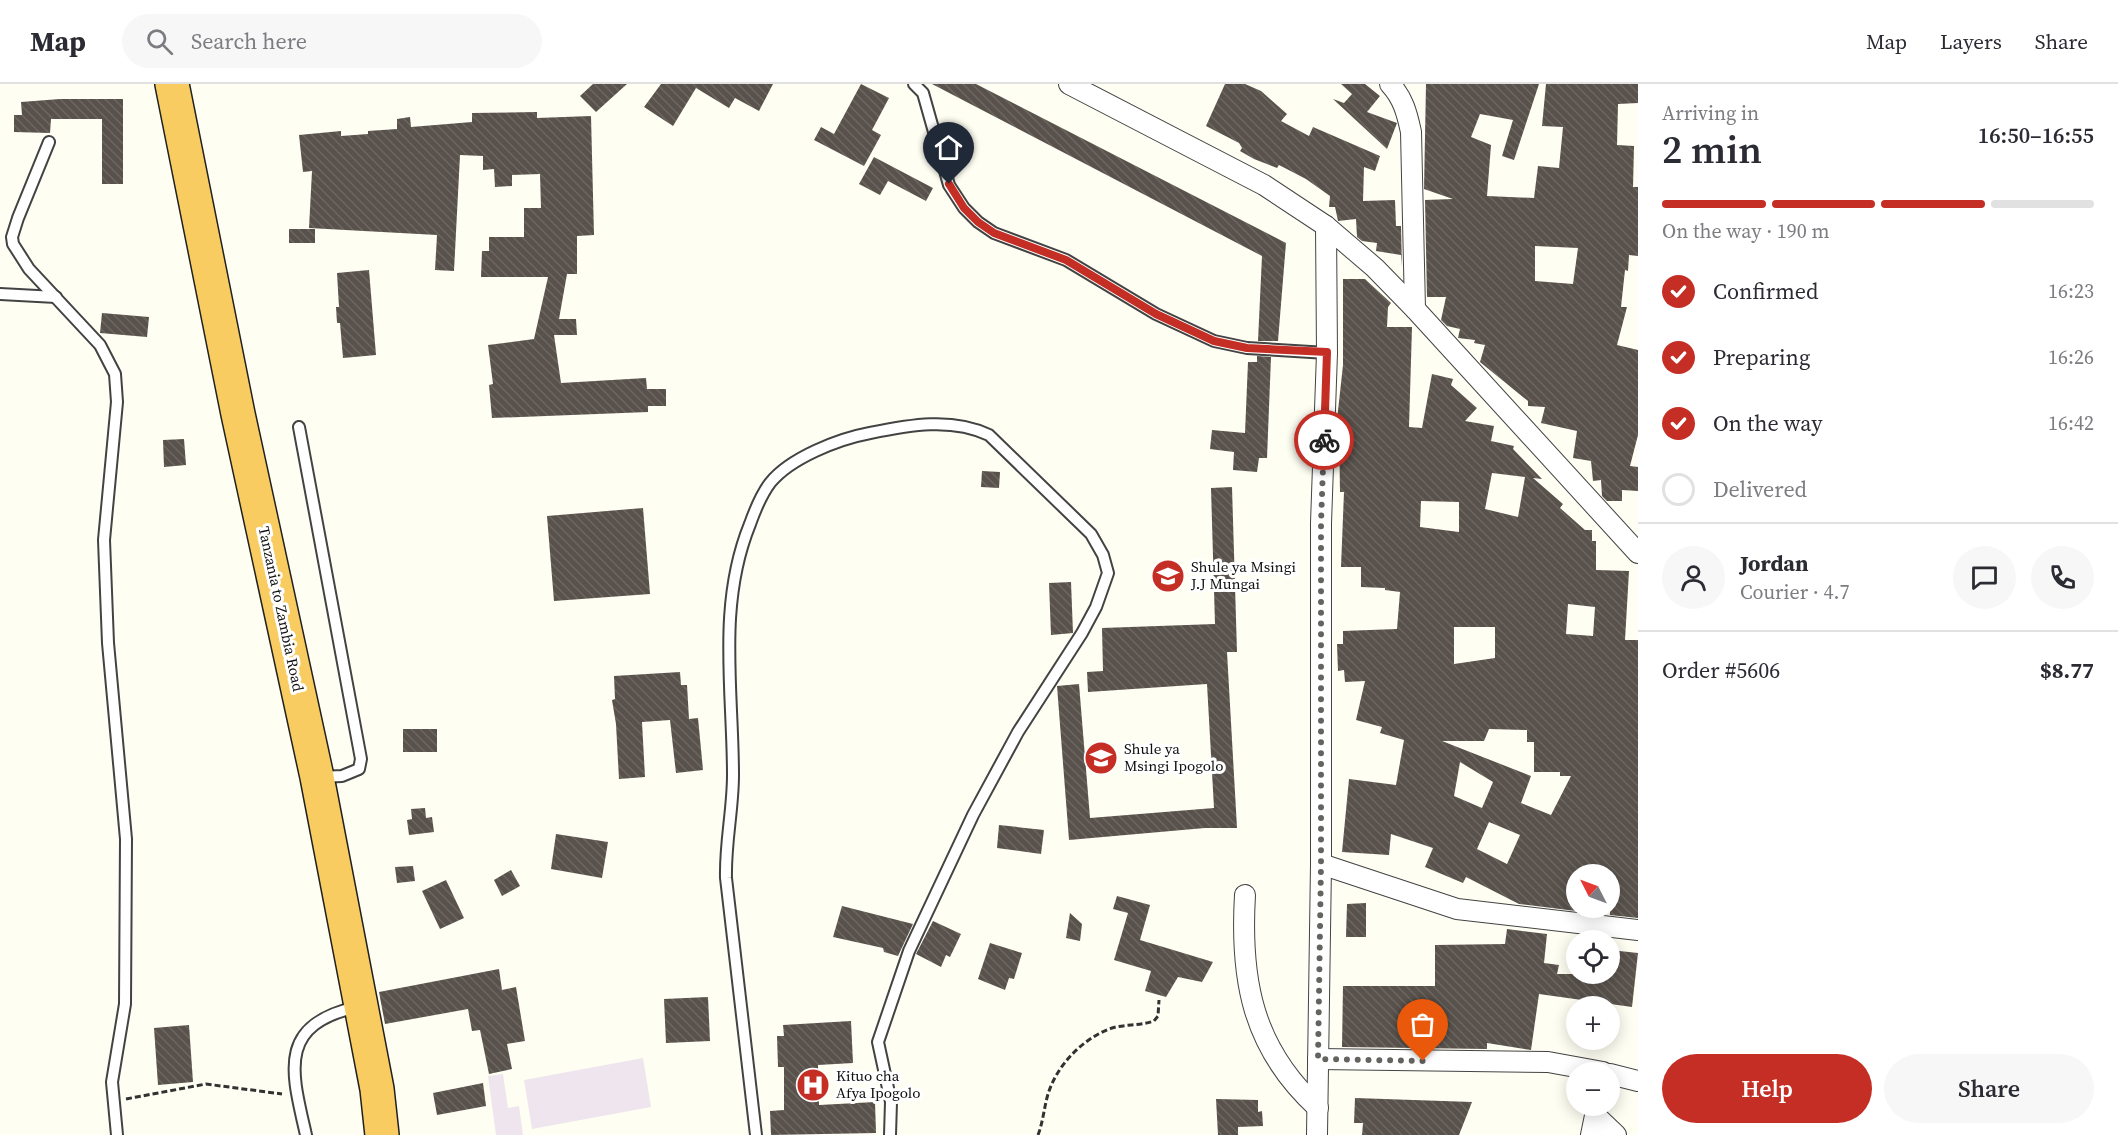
<!DOCTYPE html>
<meta charset="utf-8">
<style>
:root{--surface:#fff;--page:#f7f7f7;--text:#2b2b33;--muted:#7c7c81;--line:#e1e1e2;--accent:#c42e24}
body{margin:0;font-family:"Source Serif 4",serif;background:var(--page);color:var(--text);height:100vh;display:flex;flex-direction:column;font-size:22px;white-space:nowrap}
*{box-sizing:border-box;margin:0}
p{font-size:20px;color:var(--muted)}
.icon{flex:none;width:33px;height:33px;fill:none;stroke:currentColor;stroke-width:2;stroke-linecap:round;stroke-linejoin:round}
.map{position:relative;flex:1;overflow:hidden}
.side{display:flex;flex-direction:column;background:var(--surface);width:480px}
.side>*{flex:none}
.needle{width:39px;rotate:312deg}
.controls{position:absolute;left:1566px;top:780px;display:grid;gap:12px}
.controls a{display:grid;place-items:center;width:54px;height:54px;border-radius:50%;background:var(--surface);box-shadow:0 3px 15px #0003;font-size:30px}
.pin{position:absolute;display:grid;place-items:center;width:51px;height:51px;color:#fff;margin:-62px -26px;border-radius:50% 50% 50% 0;rotate:-45deg;box-shadow:0 0 6px #0007}
.pin .icon{rotate:45deg}
.courier{position:absolute;display:grid;place-items:center;width:60px;height:60px;margin:-30px;border:4px solid #c42e24;border-radius:50%;background:#fff;color:#222;box-shadow:0 2px 8px #0007}
.head em{font-style:normal;font-weight:600}
.head div{display:flex;flex-direction:column-reverse}
.head{display:flex;align-items:center;justify-content:space-between;height:102px;padding:0 24px}
h1{font-size:39px;font-weight:600;line-height:45px}
.bar{display:grid;grid-template-columns:repeat(4,1fr);gap:9px 6px;align-content:center;height:72px;padding:0 24px}
.bar i{height:8px;border-radius:4px;background:var(--line)}
.bar .active{background:var(--accent)}
.bar p{grid-column:span 4}
.line{display:flex;align-items:center;gap:15px;padding:0 24px;border-top:2px solid var(--line)}
.line div{flex:1}
.round{display:grid;place-items:center;flex:none;width:63px;height:63px;border-radius:32px;background:var(--page)}
ol{padding:0 24px;list-style:none}
li{display:flex;align-items:center;gap:18px;height:66px}
li p{margin-inline-start:auto}
li .icon{padding:6px;border-radius:50%;background:var(--accent);color:#fff;stroke-width:4}
li:last-child{color:var(--muted)}
li i{width:33px;height:33px;border:3px solid var(--line);border-radius:50%}
.button{display:flex;gap:12px;margin-top:auto;padding:12px 24px}
.button a{flex:1;height:69px;border-radius:36px;background:var(--accent);color:#fff;font-size:24px;font-weight:600;line-height:69px;text-align:center}
.button a+a{background:var(--page);color:var(--text)}
header{display:flex;align-items:center;gap:36px;box-sizing:border-box;height:84px;padding:0 30px;background:var(--surface);border-bottom:2px solid var(--line)}
header strong{font-size:28px}
nav{display:flex;gap:33px;margin-inline-start:auto;font-size:21px}
.search{width:420px;height:54px;background:var(--page);display:flex;align-items:center;gap:15px;box-sizing:border-box;padding:0 21px;border-radius:33px;color:var(--muted);font-size:22px}
main{display:flex;flex:1;min-height:0}
.map>svg:first-child{display:block}
</style>
<header>
<strong>Map</strong>
<div class="search"><svg class="icon" aria-label="search" viewBox="0 0 24 24"><circle cx="10" cy="10" r="6"/><path d="M15 15l6 6"/></svg>Search here</div>
<nav><a>Map</a><a>Layers</a><a>Share</a></nav>
</header>
<main>
<div class="map">
<svg width="1638" height="1051" viewBox="0 0 1638 1051">
<defs>
<pattern id="building-back-hatch" width="6" height="6" patternUnits="userSpaceOnUse" patternTransform="scale(1.5)"><rect width="6" height="6" fill="#59524c"/><path d="M-1 5l2 2M0 0l6 6M5-1l2 2" fill="none" stroke="#6c6661"/></pattern>
</defs>
<rect width="100%" height="100%" fill="#fffef3"/>
<g fill="#eee5ee">
<path d="M643,974L651,1023L532,1045L524,996Z"/>
<path d="M503,990L508,1024L519,1022L523,1051H496L488,992Z"/>
</g>
<g fill="url(#building-back-hatch)" fill-rule="evenodd">
<path d="M593,0H627L596,28L580,12Z"/>
<path d="M661,0H773L759,27L735,14L729,24L696,4L673,42L644,23Z"/>
<path d="M861,0L889,14L872,46L881,51L864,82L814,56L821,43L834,50Z"/>
<path d="M932,0H976L1286,159L1278,257H1258L1262,172Z"/>
<path d="M1225,0H1245L1261,7L1287,30L1281,37L1309,52L1313,43L1380,72L1375,87L1364,83L1363,117L1395,116L1396,142H1401L1402,183L1401,171L1376,167L1377,159L1362,157L1357,153L1356,135L1338,137L1335,123H1329L1330,112L1306,95L1279,81L1277,84L1254,75L1240,67L1242,64L1239,59L1206,42Z"/>
<path d="M1341,0H1365L1380,12L1367,28L1397,39L1387,65L1333,15L1344,19L1352,10Z"/>
<path d="M1426,0H1539L1514,76L1502,72L1513,36L1480,30L1471,53L1491,61L1487,112L1534,114L1538,82L1559,84L1563,43L1542,42L1546,0H1638V19L1618,20L1617,61L1634,62L1633,103H1638V172L1629,171L1628,187L1625,186L1621,223H1627L1617,261L1638,266V351L1630,382L1638,383V407L1622,406V417H1607L1602,412L1601,396L1593,397L1591,377L1573,374L1577,347L1541,339L1545,323L1528,322V317L1480,278L1485,261L1474,259L1475,256L1458,254L1460,245L1447,242L1441,236L1446,213H1427L1425,116L1453,115L1424,105ZM1535,162L1578,164L1573,200L1535,197Z"/>
<path d="M60,15H123V100H102V35H51L50,49L14,48V31H22L21,18Z"/>
<path d="M537,28V34L591,32L594,151L577,152V190H567L559,235H576L577,251H554L561,299L646,294L647,305H666V322H648V328L492,334L489,301L493,300L488,261L534,255L548,193H481L482,167H489V153H524V124H541L540,90L512,91V102L495,103L494,85L483,86V72L460,71L454,187L435,186L437,151L309,144L312,87L303,88L299,51L341,47V52L368,50V47L397,45V35L410,33L411,43L472,38V29Z"/>
<path d="M874,73L933,104L926,117L888,97L880,111L859,100Z"/>
<rect x="289" y="145" width="26" height="14"/>
<path d="M369,186L376,271L343,274L340,239H337L336,223H339L337,189Z"/>
<path d="M1343,195H1365L1391,219L1388,223L1387,243H1412L1409,343L1422,344L1432,290L1453,295L1451,301L1477,324L1465,337L1494,342L1491,357L1514,362L1513,365L1542,395L1533,394L1563,420L1560,424L1585,446H1592V457H1596V486L1629,487L1625,556H1638V834L1610,831V790H1576V827L1519,820L1466,793L1463,799L1425,783L1433,764L1391,750L1389,771L1342,768L1349,695L1396,701L1404,656L1380,649L1382,643L1356,636L1365,597L1345,598L1344,586L1338,587L1337,560H1343V547L1397,545L1400,508L1385,506V504L1361,503V483H1341L1344,408H1340L1339,346L1336,345L1343,281ZM1492,389L1525,393L1518,433L1485,425ZM1421,417L1459,418V448L1420,443ZM1568,520L1595,523L1593,552L1566,550ZM1454,543H1495V574L1454,580ZM1489,645L1527,646V658H1534V688H1560V692H1571L1551,731L1521,719L1531,692L1442,657H1484ZM1460,678L1493,698L1482,724L1454,712ZM1489,738L1520,751L1507,780L1477,765Z"/>
<path d="M102,229L149,233L147,253L100,249Z"/>
<path d="M1257,272L1271,273L1267,374H1259L1257,388L1233,386L1234,368L1210,365L1212,346L1245,349L1248,278H1257Z"/>
<path d="M184,355L186,381L164,383L163,356Z"/>
<path d="M982,387L1000,388L999,404L981,403Z"/>
<path d="M1232,403L1237,568H1227L1237,744H1205L1069,756L1057,602L1079,600L1090,734L1214,724L1207,600L1088,608L1087,588L1103,587L1102,544L1215,540L1211,404Z"/>
<path d="M643,424L650,510L554,517L547,432Z"/>
<path d="M1071,498L1073,549L1051,551L1049,499Z"/>
<path d="M680,588L681,601H687L689,635L698,634L703,686L676,689L670,636L642,638L645,693L619,695L616,640L612,616L615,615L614,592Z"/>
<rect x="403" y="645" width="34" height="23"/>
<path d="M425,724L426,734L432,733L434,748L409,751L407,736L412,735L411,725Z"/>
<path d="M999,741L1044,746L1041,770L997,764Z"/>
<path d="M556,750L608,758L602,794L551,785Z"/>
<path d="M413,782L415,797L397,799L395,783Z"/>
<path d="M511,786L520,802L502,812L494,796Z"/>
<path d="M446,796L464,834L440,845L422,807Z"/>
<path d="M1117,812L1150,821L1140,856L1213,878L1202,898L1178,893L1166,913L1145,907L1151,887L1114,876L1128,829L1113,825Z"/>
<path d="M1366,819V853H1346L1347,820Z"/>
<path d="M842,822L913,840L898,872L884,868L883,864L833,853Z"/>
<path d="M1070,829L1082,840L1080,857L1066,854Z"/>
<path d="M933,837L961,850L950,873L946,871L941,883L916,870Z"/>
<path d="M1507,845L1547,850L1544,879L1559,881L1557,890H1610V866L1638,869L1632,923L1539,910L1531,966L1487,959V965L1342,963L1343,902H1435V861L1505,860Z"/>
<path d="M990,859L1022,869L1014,895L1009,894L1005,906L978,895Z"/>
<path d="M499,885L502,906L516,903L525,957L507,960L512,985L489,990L480,946L472,947L468,925L385,940L379,908Z"/>
<path d="M708,913L710,957L666,959L664,915Z"/>
<path d="M851,937L853,979L818,981L819,1021L875,1018L876,1049L771,1051L770,1027L784,1026V983H778L777,952H784L783,941Z"/>
<path d="M189,941L193,998L158,1001L154,944Z"/>
<path d="M483,999L486,1022L437,1031L433,1009Z"/>
<path d="M1355,1014L1472,1018L1459,1051H1362L1363,1039H1354Z"/>
<path d="M1216,1015L1258,1016V1028L1262,1027L1263,1042L1238,1043V1051H1218Z"/>
</g>
<g fill="none" stroke-linecap="round" stroke-linejoin="round">
<g stroke="#434343" stroke-width="14">
<g id="service">
<path d="M914,0L923,9L949,101L964,124L978,138L994,149L1066,176L1156,230L1214,257L1247,264L1327,269"/>
<path d="M49,58L18,134L12,153L13,160L29,185L100,261L115,290L117,318L104,456L108,559L126,755L125,920L112,998L117,1051"/>
<path d="M0,210L56,213"/>
<path d="M299,343L361,675L359,685L342,692L320,693"/>
<path d="M306,1051C292,989 276,941 357,923"/>
<path d="M756,1051L726,794C725,759 733,726 733,691C733,606 717,521 750,440C755,426 761,411 770,399C790,374 838,355 870,349C909,341 952,333 989,351L1091,450L1103,471L1108,489L1096,523L1082,549L1018,648L973,731L909,867L878,958L891,1018L890,1051"/>
</g>
</g>
<g stroke="#434343" stroke-width="22">
<g id="minor">
<path d="M1069,0L1264,101L1326,142L1375,184L1415,225L1638,469"/>
<path d="M1390,0C1403,14 1407,29 1411,48L1415,225"/>
<path d="M1321,780L1457,825L1638,846"/>
<path d="M1245,811C1240,895 1252,964 1318,1024"/>
<path d="M1318,975L1548,978L1603,988"/>
<path d="M1610,990L1638,997"/>
<path d="M1595,1031L1616,1051"/>
<path d="M1317,1051L1321,780V439L1327,269L1326,142"/>
<path d="M1591,1051L1597,1022"/>
</g>
</g>
<g stroke="#212121" stroke-width="36">
<path id="trunk" d="M172,0L238,330L317,693L377,1005L382,1051"/>
</g>
<g stroke="#323232" stroke-width="3" stroke-dasharray="6 3" stroke-linecap="butt">
<path d="M126,1015L206,1000L282,1010"/>
<path d="M1038,1051C1043,1038 1044,1024 1048,1010C1057,981 1083,954 1112,944C1126,940 1140,942 1154,937L1158,932L1159,916"/>
</g>
<use href="#service" stroke="#fff" stroke-width="10"/>
<use href="#minor" stroke="#fff" stroke-width="20"/>
<use href="#trunk" stroke="#f8cc60" stroke-width="33"/>
</g>
<g fill="none" stroke-linecap="round" stroke-linejoin="round">
<path stroke="#64635f" stroke-width="6" stroke-dasharray="0 10.8" d="M1324,356L1321,439V780L1318,975L1423,977"/>
<path stroke="#c42e24" stroke-width="8" d="M949,100L964,124L978,138L994,149L1066,176L1156,230L1214,257L1247,264L1327,268L1324,356"/>
</g>
<defs>
<g id="school-disc" transform="scale(1.725)"><circle r="9.5" fill="#c42e24" stroke="#fff"/><path d="M0-5L7-2L0 1L-7-2ZM-4 1L0 2.5L4 1V4Q0 6-4 4Z" fill="#fff"/></g>
<g id="hospital-disc" transform="scale(1.725)"><circle r="9.5" fill="#c42e24" stroke="#fff"/><path d="M-5-5h3v3.5h4V-5h3V5h-3V1.5h-4V5h-3Z" fill="#fff"/></g>
</defs>
<g fill-rule="evenodd">
<use href="#school-disc" x="1168" y="492"/>
<use href="#school-disc" x="1101" y="674"/>
<use href="#hospital-disc" x="813" y="1001"/>
</g>
<g text-anchor="middle" stroke-width="6" stroke-linejoin="round" paint-order="stroke">
<g font-size="15" fill="#101010" stroke="#fff" text-anchor="start">
<text x="1191" y="488">Shule ya Msingi<tspan x="1191" dy="17">J.J Mungai</tspan></text>
<text x="1124" y="670">Shule ya<tspan x="1124" dy="17">Msingi Ipogolo</tspan></text>
<text x="836" y="997">Kituo cha<tspan x="836" dy="17">Afya Ipogolo</tspan></text>
</g>
<g font-size="15" fill="#101010" stroke="#fff">
<text transform="translate(281 525) rotate(78)" y="5">Tanzania to Zambia Road</text>
</g>
</g>
</svg>
<div class="controls">
<a><svg class="needle" viewBox="-14 -14 28 28"><path d="M0-13l5 13h-10z" fill="#e53935"/><path d="M0 13l5-13h-10z" fill="#7c7c81"/></svg></a>
<a><svg class="icon" aria-label="locate" viewBox="0 0 24 24"><circle cx="12" cy="12" r="6"/><path d="M12 2v4M12 18v4M2 12h4M18 12h4"/></svg></a>
<a>+</a>
<a>−</a>
</div>
<div class="pin" style="left:1423px;top:977px;background:#ea580c"><svg class="icon" aria-label="bag" viewBox="0 0 24 24"><path d="M5 8h14l-1 12H6zM9 8a3 3 0 0 1 6 0"/></svg></div>
<div class="pin" style="left:949px;top:100px;background:#1f2937"><svg class="icon" aria-label="home" viewBox="0 0 24 24"><path d="M3 11l9-7 9 7M6 9v11h12V9"/></svg></div>
<div class="courier" style="left:1324px;top:356px"><svg class="icon" aria-label="bike" viewBox="0 0 24 24"><circle cx="6" cy="16" r="4"/><circle cx="18" cy="16" r="4"/><path d="M6 16l4-8h5l3 8M10 8l3 8H6M13 5h3"/></svg></div>
</div>
<section class="side">
<div class="head"><div><h1>2 min</h1><p>Arriving in</p></div><em>16:50–16:55</em></div>
<div class="bar"><i class="active"></i><i class="active"></i><i class="active"></i><i></i><p>On the way · 190 m</p></div>
<ol>
<li><svg class="icon" aria-label="check" viewBox="0 0 24 24"><path d="M5 12l5 5 9-10"/></svg>Confirmed<p>16:23</p></li>
<li><svg class="icon" aria-label="check" viewBox="0 0 24 24"><path d="M5 12l5 5 9-10"/></svg>Preparing<p>16:26</p></li>
<li><svg class="icon" aria-label="check" viewBox="0 0 24 24"><path d="M5 12l5 5 9-10"/></svg>On the way<p>16:42</p></li>
<li><i></i>Delivered</li>
</ol>
<div class="line" style="height:108px"><a class="round"><svg class="icon" aria-label="person" viewBox="0 0 24 24"><circle cx="12" cy="8" r="4"/><path d="M4 21q1-7 8-7t8 7"/></svg></a><div><b>Jordan</b><p>Courier · 4.7</p></div><a class="round"><svg class="icon" aria-label="chat" viewBox="0 0 24 24"><path d="M4 5h16v11H9l-5 4z"/></svg></a><a class="round"><svg class="icon" aria-label="phone" viewBox="0 0 24 24"><path d="M5 4h4l2 5-3 2q2 4 5 5l2-3 5 2v4C11 20 4 13 5 4z"/></svg></a></div>
<div class="line" style="height:78px"><div>Order #5606</div><b>$8.77</b></div>
<div class="button"><a>Help</a><a>Share</a></div>
</section>
</main>
